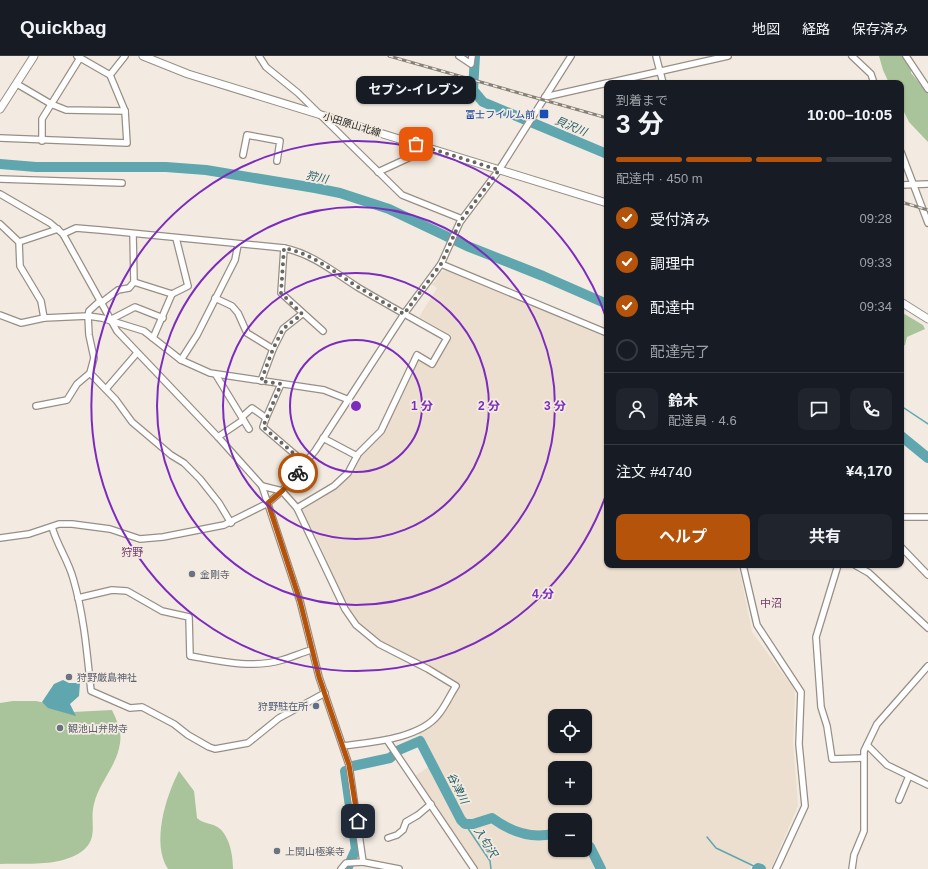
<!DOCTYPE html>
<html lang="ja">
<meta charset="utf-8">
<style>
:root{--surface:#171b24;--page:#20242c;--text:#f1f3f6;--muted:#9ea1a6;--line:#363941;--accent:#b45309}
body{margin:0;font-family:Helvetica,"Noto Sans JP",sans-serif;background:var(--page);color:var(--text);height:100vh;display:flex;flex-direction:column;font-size:15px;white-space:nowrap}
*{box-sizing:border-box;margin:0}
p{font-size:13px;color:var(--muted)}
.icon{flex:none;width:22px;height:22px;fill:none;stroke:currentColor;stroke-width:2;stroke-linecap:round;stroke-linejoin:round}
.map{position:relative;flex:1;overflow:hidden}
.panel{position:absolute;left:604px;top:24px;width:300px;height:488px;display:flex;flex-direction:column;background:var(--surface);border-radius:8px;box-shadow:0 1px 3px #0004}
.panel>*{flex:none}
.fabs{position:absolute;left:548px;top:653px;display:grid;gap:8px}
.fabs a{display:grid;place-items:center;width:44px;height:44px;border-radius:8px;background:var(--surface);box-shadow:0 1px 3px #0004;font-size:20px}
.pin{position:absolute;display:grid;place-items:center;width:34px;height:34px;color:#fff;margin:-17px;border-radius:8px;box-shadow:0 2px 6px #0006}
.courier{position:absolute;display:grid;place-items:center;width:40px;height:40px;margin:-20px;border:3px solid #b45309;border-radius:50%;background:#fff;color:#222;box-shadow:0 1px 5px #0007}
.bubble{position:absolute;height:28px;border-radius:8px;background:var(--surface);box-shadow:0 1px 3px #0004;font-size:13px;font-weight:700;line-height:28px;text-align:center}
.overview em{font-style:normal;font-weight:700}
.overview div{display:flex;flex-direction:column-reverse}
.overview{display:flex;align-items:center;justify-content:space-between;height:68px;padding:0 12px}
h1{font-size:26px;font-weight:700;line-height:30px}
.bar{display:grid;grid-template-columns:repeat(4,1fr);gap:6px 4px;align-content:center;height:48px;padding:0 12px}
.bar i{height:5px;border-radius:3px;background:var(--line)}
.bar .on{background:var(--accent)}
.bar p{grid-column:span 4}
.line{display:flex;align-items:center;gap:10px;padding:0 12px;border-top:1px solid var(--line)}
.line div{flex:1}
.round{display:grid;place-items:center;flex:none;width:42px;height:42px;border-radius:8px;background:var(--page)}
ol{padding:0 12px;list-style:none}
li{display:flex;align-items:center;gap:12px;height:44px}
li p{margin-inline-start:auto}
li .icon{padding:4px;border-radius:50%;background:var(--accent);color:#fff;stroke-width:4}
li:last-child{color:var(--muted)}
li i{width:22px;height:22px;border:2px solid var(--line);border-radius:50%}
.action{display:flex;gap:8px;margin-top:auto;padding:8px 12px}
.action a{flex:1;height:46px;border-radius:8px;background:var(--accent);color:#fff;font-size:16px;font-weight:700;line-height:46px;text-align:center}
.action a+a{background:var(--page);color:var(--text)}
header{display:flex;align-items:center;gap:24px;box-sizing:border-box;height:56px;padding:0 20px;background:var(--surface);border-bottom:1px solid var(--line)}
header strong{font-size:19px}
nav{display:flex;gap:22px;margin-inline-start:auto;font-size:14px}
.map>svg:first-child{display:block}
</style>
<header>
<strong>Quickbag</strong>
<nav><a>地図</a><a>経路</a><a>保存済み</a></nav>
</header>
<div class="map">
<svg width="928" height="813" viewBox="0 0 928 813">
<rect width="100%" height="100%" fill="#f3ebe1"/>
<path fill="#eddfcf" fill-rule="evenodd" d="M447,214L607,282V509H734L740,516L752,576L794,633L795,639L793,685L798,750L771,813H765L752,807L750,813H477L415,720L434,707L418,676L440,661L458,632L396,596L367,577L358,567L347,551L315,478L301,454L303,451L337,430L352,416L359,402L384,376L417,304H420L434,312L452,280L419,261L437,232L430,227L431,226L434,227L440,216ZM555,660H585V690H555ZM555,712H585V742H555ZM555,764H585V794H555Z"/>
<g fill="#a9c39a">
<path d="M879,0H910L911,17L928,37V86L909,66L901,50V27H889L883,14Z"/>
<path d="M901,256L923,269L925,273L907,281L905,289L901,291Z"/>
<path d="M13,645H36L50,648L73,656L112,654C117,665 122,675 120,687C117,710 99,726 94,748C89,767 100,782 81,796C59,811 25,807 0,808V647Z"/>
<path d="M179,715L194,735L197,762C203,768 213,767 219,772C230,781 233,800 233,813H168C151,787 166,740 179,715Z"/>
</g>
<path fill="#5fa6af" d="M63,624L69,627H80L79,640L70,648L76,660L48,652L42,646L54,628Z"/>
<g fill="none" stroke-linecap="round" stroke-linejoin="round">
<g stroke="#5fa6af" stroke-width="1.5">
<path d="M901,350L928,368"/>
<path d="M465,768L490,805L491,813"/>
<path d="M707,781L716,792L758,812"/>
</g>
<g stroke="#5fa6af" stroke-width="10">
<path d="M475,0L473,34L483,46L607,98"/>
<path d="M0,108L36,111H166L206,114L315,132L340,137L389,153L467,190L543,220L607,248"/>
<path d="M901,380L928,402"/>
<path d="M353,710L390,702L399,694L420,685L461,764L465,768H473L492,762C510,775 532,784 555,777"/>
<path d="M345,715L356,793L347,813"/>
<path d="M585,786L590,791L601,813"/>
<path d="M757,813L758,812L761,813"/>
</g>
<g stroke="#978f86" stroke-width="8">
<g id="minor">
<path d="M259,0L266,11L298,37L402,139L462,163"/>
<path d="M459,0L471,8L472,0"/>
<path d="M656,0L663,27"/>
<path d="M852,0L871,18L874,27"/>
<path d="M906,0L928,33"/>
<path d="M110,19L125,0"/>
<path d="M608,27L728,0"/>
<path d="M17,28L51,48L66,54L125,55"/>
<path d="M545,41L607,27"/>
<path d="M0,82L127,87L125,55L110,19L77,0"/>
<path d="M42,85V63L80,2"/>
<path d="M901,96L928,167"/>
<path d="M243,99L247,79L280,85L277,105"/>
<path d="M378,116L430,92"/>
<path d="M0,123L122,127"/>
<path d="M901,129L928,128"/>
<path d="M0,138L50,167L63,178L117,275L218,381L262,430L300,545L319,621L349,709L363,806L399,813"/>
<path d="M0,168L19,186L20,210L41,245L44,262"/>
<path d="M63,178L76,172L100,174L284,192C313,198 335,217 359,232C388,249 417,265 447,282L432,308L417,299L381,375L358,398L348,417L334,430L297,452"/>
<path d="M133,178L134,226"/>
<path d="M19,186L58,173"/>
<path d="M284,192L281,237L323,275"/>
<path d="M441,208L607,277"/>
<path d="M215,242L232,250L238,257L247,277L273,293"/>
<path d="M101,247L118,234L129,232L134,226L172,238L188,230L176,182"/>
<path d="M0,259L21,267L44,262L88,260L102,262L144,275L181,304L210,317L324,334L349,344"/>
<path d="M110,264L135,251L163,262"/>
<path d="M153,282L172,238"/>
<path d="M181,304L197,279L235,204L238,189"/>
<path d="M90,317L94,302L89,279L88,260L89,255L100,245"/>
<path d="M216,319L249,373"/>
<path d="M261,325L273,293L283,273L302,258"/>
<path d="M106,333L137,297"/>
<path d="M36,350L67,344L77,328L90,317L116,344L132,366L171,399L184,407L200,423L219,447L231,467"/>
<path d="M242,361L252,352L266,362L263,371L305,407"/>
<path d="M266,362L281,328"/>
<path d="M218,381L243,364"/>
<path d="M323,382L357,400"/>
<path d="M262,430L282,435L297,452L345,553L356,569L379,588L428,613L456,630C450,639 445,651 438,659C419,683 371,686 343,690"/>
<path d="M901,461H928"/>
<path d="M52,471C57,489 68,504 73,522C84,559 87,597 91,635L130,652L142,651L174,668L188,679L209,691L215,693L248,687L279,662L325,637"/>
<path d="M0,482L29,478L59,468H72L110,473L140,483L163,481L224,469L268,447L282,435L315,395L404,258L441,208L460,166L499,114L571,0"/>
<path d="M901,491L928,519"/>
<path d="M743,509L757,569L801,636L799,688L805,750L776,813"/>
<path d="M838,509L816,581L821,651L827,670L832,703L863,702"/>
<path d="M855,509L869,517L928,572"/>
<path d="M78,542L112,534L127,535L162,555L189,561L190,600C219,605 252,613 282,604C292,601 301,597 311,594"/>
<path d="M387,684L474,813"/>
<path d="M867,689L887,709L928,729"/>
<path d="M899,744L909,720"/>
<path d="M388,782L397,779L403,774L406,766L418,759L431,748"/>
<path d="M341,813L346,807L363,806"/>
<path d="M852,813L854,799L864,775V695L877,668L928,610"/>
</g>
</g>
<g stroke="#978f86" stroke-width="9">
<g id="major">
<path d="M143,0L188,18L607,147"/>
<path d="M0,53L34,0"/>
<path d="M901,246L928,263"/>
</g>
</g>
<use href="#minor" stroke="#fff" stroke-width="5.5"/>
<use href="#major" stroke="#fff" stroke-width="7"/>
<g stroke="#858079" stroke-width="3">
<g id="rail">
<path d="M389,0L607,62"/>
<path d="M901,146L928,154"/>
</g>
</g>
<use href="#rail" stroke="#f3ebe1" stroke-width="1.5" stroke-dasharray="4.5" stroke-linecap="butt"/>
</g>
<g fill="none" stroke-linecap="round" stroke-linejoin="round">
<path stroke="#6a6660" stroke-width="4" stroke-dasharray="0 7.2" d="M298,417L305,407L263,371L281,328L261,325L273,293L283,273L302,258L281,237L284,192C313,198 334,216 358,231C373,240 388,249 404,258L441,208L460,166L499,114L416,88"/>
<path stroke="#b45309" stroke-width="5" d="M298,417L282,435L268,447L300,545L319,621L349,709L358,765"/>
</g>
<g fill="none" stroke="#7b2cbf" stroke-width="2">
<circle cx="356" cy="350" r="66"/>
<circle cx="356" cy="350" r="133"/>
<circle cx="356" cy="350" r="199"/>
<path d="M607 436A265 265 0 1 1 607 264"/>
</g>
<rect fill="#1a4fb4" stroke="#f3ebe1" stroke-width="1.5" x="539" y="53" width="10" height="10" rx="2"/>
<g fill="#6b7280" stroke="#f3ebe1" stroke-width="1.5">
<circle cx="192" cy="518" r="4"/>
<circle cx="69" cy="621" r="4"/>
<circle cx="60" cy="672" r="4"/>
<circle cx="277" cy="795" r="4"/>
</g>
<circle fill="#5c6f8a" stroke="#f3ebe1" stroke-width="1.5" cx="316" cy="650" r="4"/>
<g text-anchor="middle" stroke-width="3.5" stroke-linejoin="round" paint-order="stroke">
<g font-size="10" fill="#164399" stroke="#f3ebe1" text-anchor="end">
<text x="535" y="62">富士フイルム前</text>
</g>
<g font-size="10" fill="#211e1b" stroke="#f3ebe1">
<text transform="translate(352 68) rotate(17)" y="4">小田原山北線</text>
</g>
<g font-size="10" fill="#5b616d" stroke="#f3ebe1" text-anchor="start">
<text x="200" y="522">金剛寺</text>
<text x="77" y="625">狩野厳島神社</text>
<text x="68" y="676">観池山弁財寺</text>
<text x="285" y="799">上関山極楽寺</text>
</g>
<g font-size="10" fill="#4e5e75" stroke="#f3ebe1" text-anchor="end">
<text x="308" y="654">狩野駐在所</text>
</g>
<g font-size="11" font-style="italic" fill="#215d64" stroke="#f3ebe1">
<text transform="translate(571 70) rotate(23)" y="4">貝沢川</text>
<text transform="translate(317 121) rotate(12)" y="4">狩川</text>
<text transform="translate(458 732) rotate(63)" y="4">谷津川</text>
<text transform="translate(486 786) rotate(58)" y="4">入匂沢</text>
</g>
<g font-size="11" fill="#733d6b" stroke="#f3ebe1">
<text x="132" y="500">狩野</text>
<text x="771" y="551">中沼</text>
</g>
</g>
<circle cx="356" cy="350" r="6" fill="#7b2cbf" stroke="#f3ebe1" stroke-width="2"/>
<g font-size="12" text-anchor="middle" font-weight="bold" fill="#7b2cbf" stroke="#f3ebe1" stroke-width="3.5" stroke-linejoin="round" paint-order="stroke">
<text x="422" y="354">1 分</text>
<text x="489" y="354">2 分</text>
<text x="555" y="354">3 分</text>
<text x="543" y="542">4 分</text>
</g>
</svg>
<div class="fabs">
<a><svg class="icon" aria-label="locate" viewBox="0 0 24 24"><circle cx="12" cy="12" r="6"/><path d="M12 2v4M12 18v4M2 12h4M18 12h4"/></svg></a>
<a>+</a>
<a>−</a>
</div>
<div class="pin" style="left:416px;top:88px;background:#ea580c"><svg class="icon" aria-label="bag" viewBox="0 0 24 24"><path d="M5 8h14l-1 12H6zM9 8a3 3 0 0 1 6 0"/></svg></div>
<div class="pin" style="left:358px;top:765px;background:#1f2937"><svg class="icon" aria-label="home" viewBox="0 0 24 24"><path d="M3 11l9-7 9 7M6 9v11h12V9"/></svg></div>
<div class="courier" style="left:298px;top:417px"><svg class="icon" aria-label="bike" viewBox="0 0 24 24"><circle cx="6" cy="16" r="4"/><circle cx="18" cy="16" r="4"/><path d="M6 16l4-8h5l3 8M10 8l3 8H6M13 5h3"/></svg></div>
<div class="bubble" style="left:356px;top:20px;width:120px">セブン-イレブン</div>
<section class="panel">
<div class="overview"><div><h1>3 分</h1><p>到着まで</p></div><em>10:00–10:05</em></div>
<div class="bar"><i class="on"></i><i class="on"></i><i class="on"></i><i></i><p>配達中 · 450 m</p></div>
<ol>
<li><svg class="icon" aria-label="check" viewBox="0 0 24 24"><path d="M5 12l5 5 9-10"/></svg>受付済み<p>09:28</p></li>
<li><svg class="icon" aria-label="check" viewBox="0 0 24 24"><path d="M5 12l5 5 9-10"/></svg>調理中<p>09:33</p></li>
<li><svg class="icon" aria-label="check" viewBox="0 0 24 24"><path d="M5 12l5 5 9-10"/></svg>配達中<p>09:34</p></li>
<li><i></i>配達完了</li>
</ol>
<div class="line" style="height:72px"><a class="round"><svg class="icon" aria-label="person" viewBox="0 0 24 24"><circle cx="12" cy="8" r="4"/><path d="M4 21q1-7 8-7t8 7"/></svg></a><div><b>鈴木</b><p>配達員 · 4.6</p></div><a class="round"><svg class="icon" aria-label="chat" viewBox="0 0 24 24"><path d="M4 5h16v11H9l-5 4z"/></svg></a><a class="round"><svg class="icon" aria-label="phone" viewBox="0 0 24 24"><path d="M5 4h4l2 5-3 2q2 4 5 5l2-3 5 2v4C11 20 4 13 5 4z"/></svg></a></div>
<div class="line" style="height:52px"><div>注文 #4740</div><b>¥4,170</b></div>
<div class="action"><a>ヘルプ</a><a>共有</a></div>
</section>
</div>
